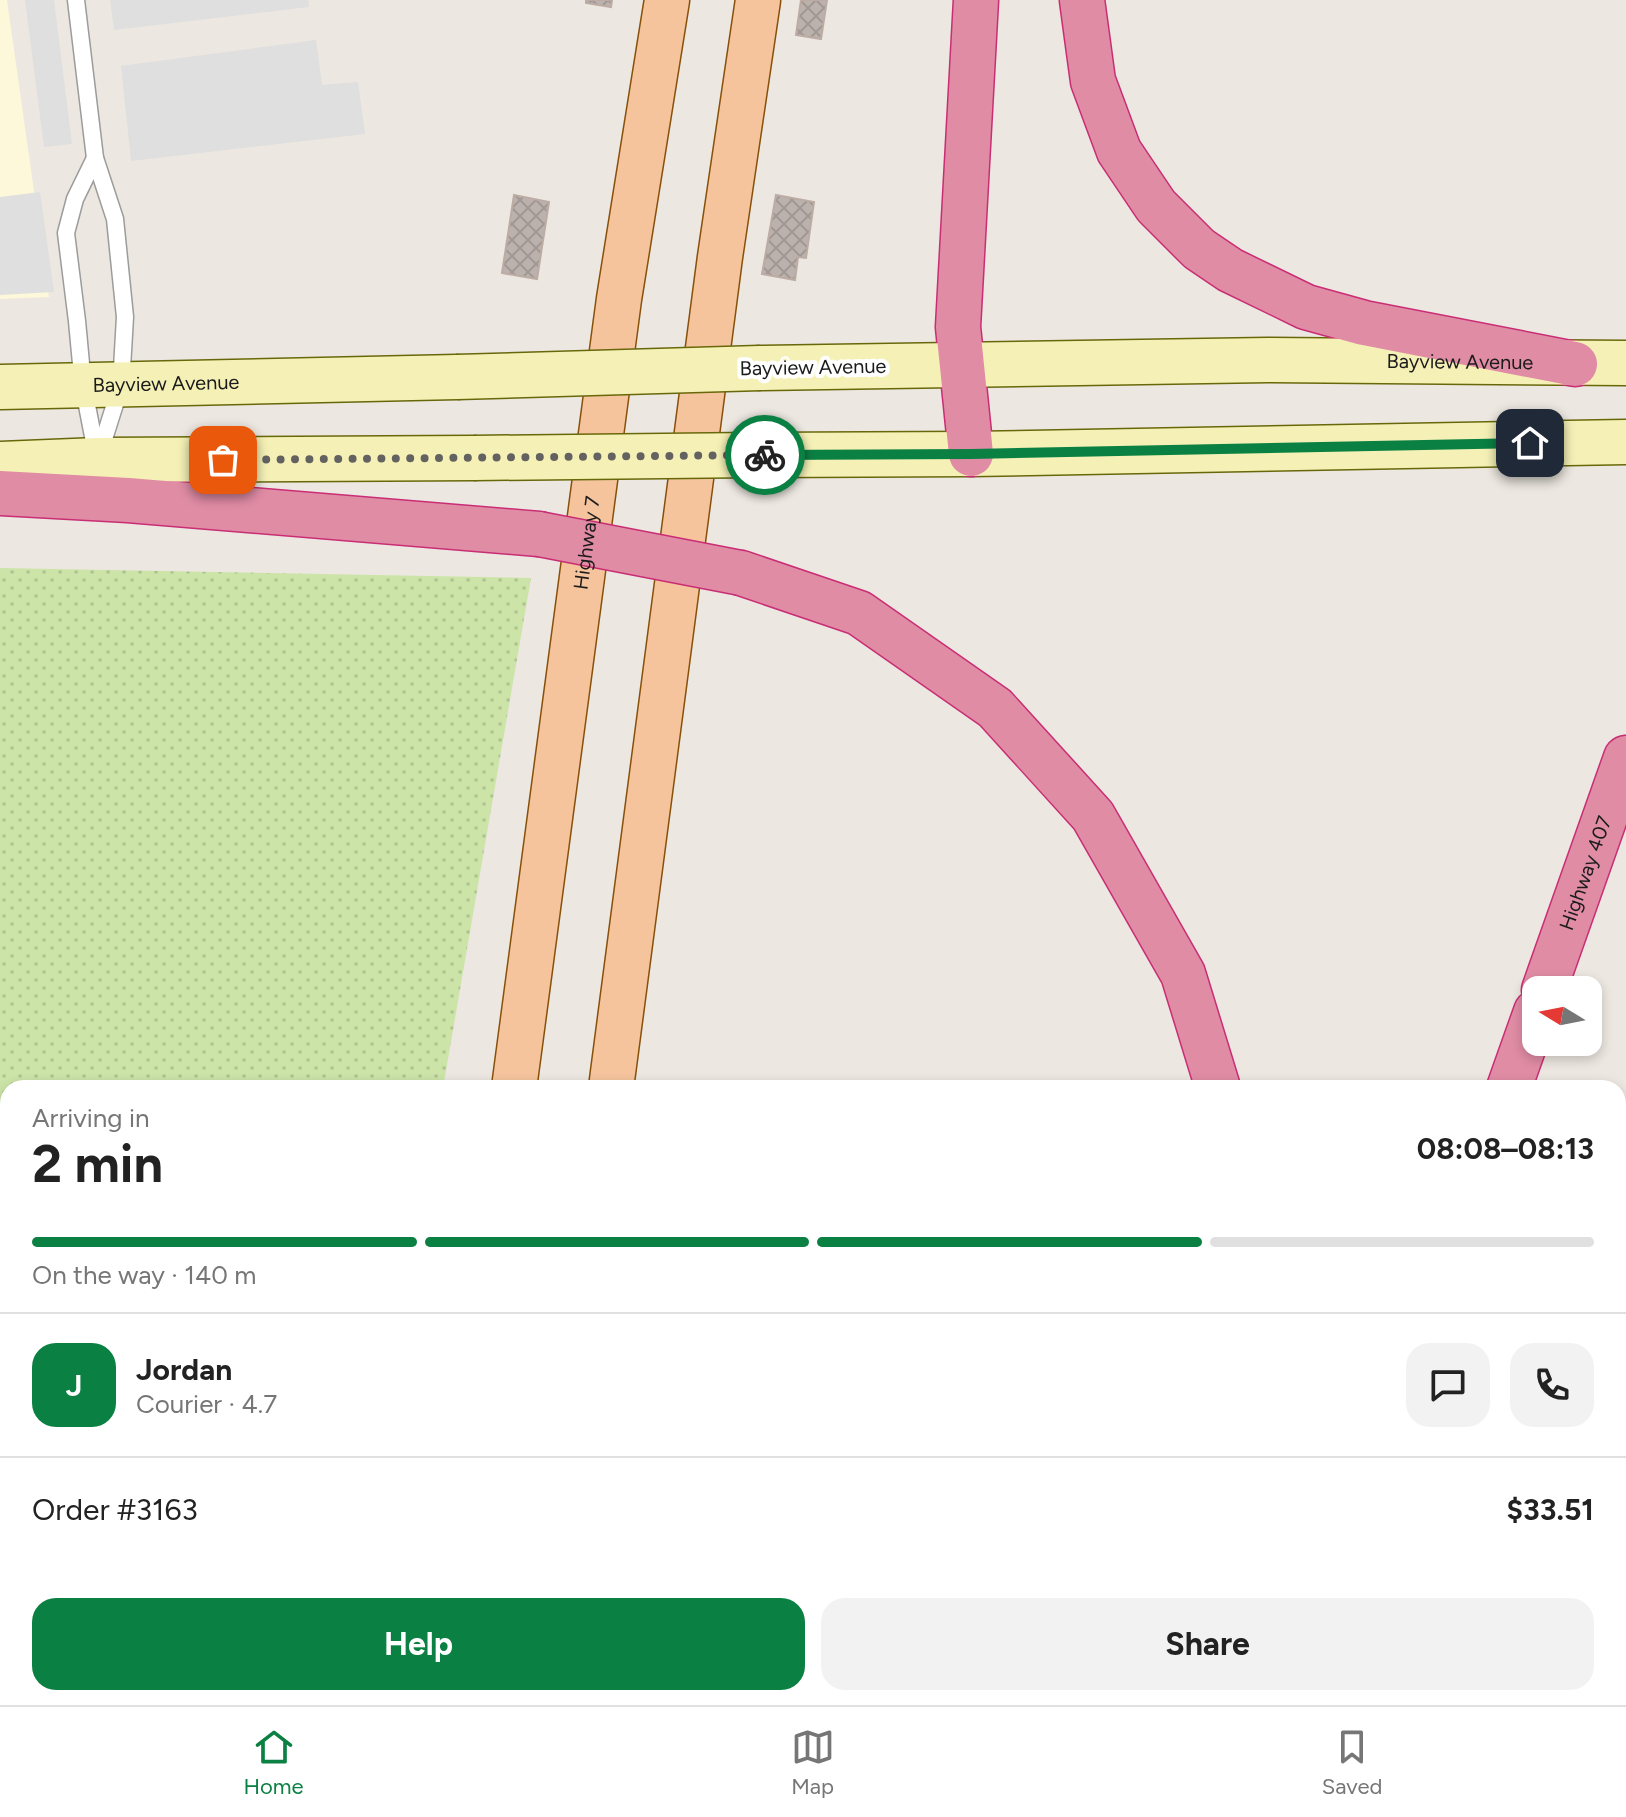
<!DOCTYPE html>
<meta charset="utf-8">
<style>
:root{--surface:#fff;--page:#f2f2f2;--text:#222;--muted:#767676;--line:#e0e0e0;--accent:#0b8043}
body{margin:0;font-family:Figtree,sans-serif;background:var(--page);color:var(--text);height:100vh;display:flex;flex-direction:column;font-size:30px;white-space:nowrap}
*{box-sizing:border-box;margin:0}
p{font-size:26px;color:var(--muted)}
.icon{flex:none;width:44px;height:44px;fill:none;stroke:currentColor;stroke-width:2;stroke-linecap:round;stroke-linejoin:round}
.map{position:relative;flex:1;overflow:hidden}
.panel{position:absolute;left:0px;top:1080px;width:1626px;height:626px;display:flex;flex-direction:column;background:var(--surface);border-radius:24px 24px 0 0;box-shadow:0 4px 12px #0003}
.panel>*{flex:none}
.needle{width:52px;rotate:280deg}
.controls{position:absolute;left:1522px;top:976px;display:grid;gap:16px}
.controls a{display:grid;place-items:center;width:80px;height:80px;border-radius:16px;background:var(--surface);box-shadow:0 4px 12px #0003;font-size:40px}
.pin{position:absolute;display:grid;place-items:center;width:68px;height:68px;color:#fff;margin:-34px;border-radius:16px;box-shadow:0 4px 12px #0006}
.courier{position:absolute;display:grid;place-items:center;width:80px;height:80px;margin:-40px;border:6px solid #0b8043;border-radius:50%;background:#fff;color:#222;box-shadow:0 2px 10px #0007}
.summary em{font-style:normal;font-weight:700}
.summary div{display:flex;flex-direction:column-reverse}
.summary{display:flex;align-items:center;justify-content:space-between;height:136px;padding:0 32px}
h1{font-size:52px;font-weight:700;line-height:60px}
.bar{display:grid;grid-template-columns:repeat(4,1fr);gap:12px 8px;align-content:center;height:96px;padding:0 32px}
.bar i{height:10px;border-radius:6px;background:var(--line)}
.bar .current{background:var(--accent)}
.bar p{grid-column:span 4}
.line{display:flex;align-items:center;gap:20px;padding:0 32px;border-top:2px solid var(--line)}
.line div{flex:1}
.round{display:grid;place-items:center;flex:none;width:84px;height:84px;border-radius:24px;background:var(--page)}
.primary-button{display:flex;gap:16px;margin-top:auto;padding:16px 32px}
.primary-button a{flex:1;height:92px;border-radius:24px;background:var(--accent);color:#fff;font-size:32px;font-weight:700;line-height:92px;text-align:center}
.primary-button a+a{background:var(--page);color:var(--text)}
.tab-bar{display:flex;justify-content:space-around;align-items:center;height:112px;border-top:2px solid var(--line);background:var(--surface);font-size:22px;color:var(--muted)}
.tab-bar a{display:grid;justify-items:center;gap:4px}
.tab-bar .current{color:var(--accent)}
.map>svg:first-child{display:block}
</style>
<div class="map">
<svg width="1626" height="1705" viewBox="0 0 1626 1705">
<defs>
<pattern id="grass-dots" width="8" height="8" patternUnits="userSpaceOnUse" patternTransform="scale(2)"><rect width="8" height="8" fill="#cce4a8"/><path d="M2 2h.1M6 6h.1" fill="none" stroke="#afc390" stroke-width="1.8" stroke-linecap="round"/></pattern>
<pattern id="building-cross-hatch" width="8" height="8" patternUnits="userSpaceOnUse" patternTransform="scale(2)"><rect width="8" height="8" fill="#bcb2ad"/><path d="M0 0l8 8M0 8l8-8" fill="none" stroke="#a19894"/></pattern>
</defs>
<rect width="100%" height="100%" fill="#ece7e0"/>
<path fill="#fcf8d9" d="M0,0H7L49,297L0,299Z"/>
<path fill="url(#grass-dots)" d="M0,568L531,578L443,1088H8V1698H305L301,1703L293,1705H0Z"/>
<g fill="#dfdfdf">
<path d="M25,0H54L72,144L44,147Z"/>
<path d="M110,0H308L309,7L114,30Z"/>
<path d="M316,40L322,85L358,82L365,134L131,161L121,66Z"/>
<path d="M40,192L54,292L0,295V197Z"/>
</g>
<g fill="url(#building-cross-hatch)" stroke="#bcaca4" stroke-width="2">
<path d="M586,0H612L611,7L586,3Z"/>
<path d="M801,0H827L821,39L796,35Z"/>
<path d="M514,195L549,202L537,279L502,273Z"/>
<path d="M776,195L814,202L806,258L798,257L795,280L762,274Z"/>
</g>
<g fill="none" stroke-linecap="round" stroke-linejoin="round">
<g stroke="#9c9c9c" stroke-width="19">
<g id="lane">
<path d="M76,0L95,158L115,219L125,317L121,385L98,458"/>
<path d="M95,158L75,199L66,233L77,321L83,385L97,457"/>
</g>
</g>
<g stroke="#68680b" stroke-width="47">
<g id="secondary">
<path id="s1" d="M760,368L1268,360L1626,363"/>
<path id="s2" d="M0,387L457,377"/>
<path d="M754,455L971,454L1626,442"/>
<path d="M0,464L98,460L474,458"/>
</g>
</g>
<g stroke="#885009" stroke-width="47">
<g id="primary">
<path id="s3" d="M514,1088L619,299L667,0"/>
<path d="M611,1088L720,257L758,0"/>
<path d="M327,1705L336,1698"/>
<path d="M450,1705V1698"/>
<path d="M544,1705L545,1698"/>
</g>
</g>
<g stroke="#c92e75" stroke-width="47">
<g id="highway">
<path d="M1082,0L1093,81L1119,151L1156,206L1199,249L1230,270L1306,307L1364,323L1575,364"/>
<path d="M971,454L958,327L976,0"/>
<path d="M0,493L128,500L539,534"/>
<path d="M741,573L859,613L995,708L1093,816L1183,974L1218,1088"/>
<path id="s4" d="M1544,990L1626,758"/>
<path d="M1509,1088L1536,1012"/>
<path d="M1618,1310L1626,1288"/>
<path d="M1166,1705L1168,1698"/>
<path d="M1291,1705L1293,1698"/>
<path d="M1489,1705L1491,1698"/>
</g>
</g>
<use href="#lane" stroke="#fff" stroke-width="16"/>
<use href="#secondary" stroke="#f5f1b6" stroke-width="44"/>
<use href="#primary" stroke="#f5c49c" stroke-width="44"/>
<use href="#highway" stroke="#e08ca5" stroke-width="44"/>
<g stroke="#68680b" stroke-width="47" stroke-linecap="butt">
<g id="secondary-bridge">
<path d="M457,377L760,368"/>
<path d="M474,458L754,455"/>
</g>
</g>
<g stroke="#c92e75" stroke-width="47" stroke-linecap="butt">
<path id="highway-bridge" d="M539,534L741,573"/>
</g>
<use href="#secondary-bridge" stroke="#f5f1b6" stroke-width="44"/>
<use href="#highway-bridge" stroke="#e08ca5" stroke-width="44"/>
</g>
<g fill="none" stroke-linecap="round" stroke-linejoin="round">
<path stroke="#646260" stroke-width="8" stroke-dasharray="0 14.4" d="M223,460L765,455"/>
<path stroke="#0b8043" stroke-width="10" d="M765,455L971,454L1530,443"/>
</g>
<g text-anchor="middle" stroke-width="8" stroke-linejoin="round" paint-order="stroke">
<g font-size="20" fill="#1b1b1b" stroke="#fff">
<text dy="7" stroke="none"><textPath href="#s1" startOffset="700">Bayview Avenue</textPath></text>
<text transform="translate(813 367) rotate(-1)" y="7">Bayview Avenue</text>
<text dy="7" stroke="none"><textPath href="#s2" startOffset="166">Bayview Avenue</textPath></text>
<text dy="7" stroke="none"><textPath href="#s3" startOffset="550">Highway 7</textPath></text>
<text dy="7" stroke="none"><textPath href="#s4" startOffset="124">Highway 407</textPath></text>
</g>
</g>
</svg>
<div class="controls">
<a><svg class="needle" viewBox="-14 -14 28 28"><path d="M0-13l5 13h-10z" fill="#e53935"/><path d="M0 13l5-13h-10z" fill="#767676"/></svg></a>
</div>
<div class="pin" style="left:223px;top:460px;background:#ea580c"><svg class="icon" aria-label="bag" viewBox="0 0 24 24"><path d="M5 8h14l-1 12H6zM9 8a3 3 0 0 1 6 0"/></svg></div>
<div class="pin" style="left:1530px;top:443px;background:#1f2937"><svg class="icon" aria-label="home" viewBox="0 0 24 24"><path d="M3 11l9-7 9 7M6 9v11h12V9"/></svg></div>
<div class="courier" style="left:765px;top:455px"><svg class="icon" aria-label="bike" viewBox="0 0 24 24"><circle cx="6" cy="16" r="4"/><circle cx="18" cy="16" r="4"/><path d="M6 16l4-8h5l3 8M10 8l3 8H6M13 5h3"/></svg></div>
<section class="panel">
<div class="summary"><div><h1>2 min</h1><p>Arriving in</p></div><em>08:08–08:13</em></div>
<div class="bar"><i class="current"></i><i class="current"></i><i class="current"></i><i></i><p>On the way · 140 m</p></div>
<div class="line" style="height:144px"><b class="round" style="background:var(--accent);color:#fff">J</b><div><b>Jordan</b><p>Courier · 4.7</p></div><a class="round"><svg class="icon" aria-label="chat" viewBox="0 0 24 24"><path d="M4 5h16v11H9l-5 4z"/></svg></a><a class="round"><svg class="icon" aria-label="phone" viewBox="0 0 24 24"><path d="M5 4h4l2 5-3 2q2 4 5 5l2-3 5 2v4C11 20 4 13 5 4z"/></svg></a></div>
<div class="line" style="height:104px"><div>Order #3163</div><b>$33.51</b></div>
<div class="primary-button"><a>Help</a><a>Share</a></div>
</section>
</div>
<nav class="tab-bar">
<a class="current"><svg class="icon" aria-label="home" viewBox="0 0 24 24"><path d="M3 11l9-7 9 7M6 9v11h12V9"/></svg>Home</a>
<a><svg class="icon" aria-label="map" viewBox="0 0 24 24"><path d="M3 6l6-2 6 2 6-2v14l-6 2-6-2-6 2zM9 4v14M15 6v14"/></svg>Map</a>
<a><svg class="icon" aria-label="saved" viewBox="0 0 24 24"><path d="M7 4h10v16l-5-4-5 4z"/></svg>Saved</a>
</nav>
